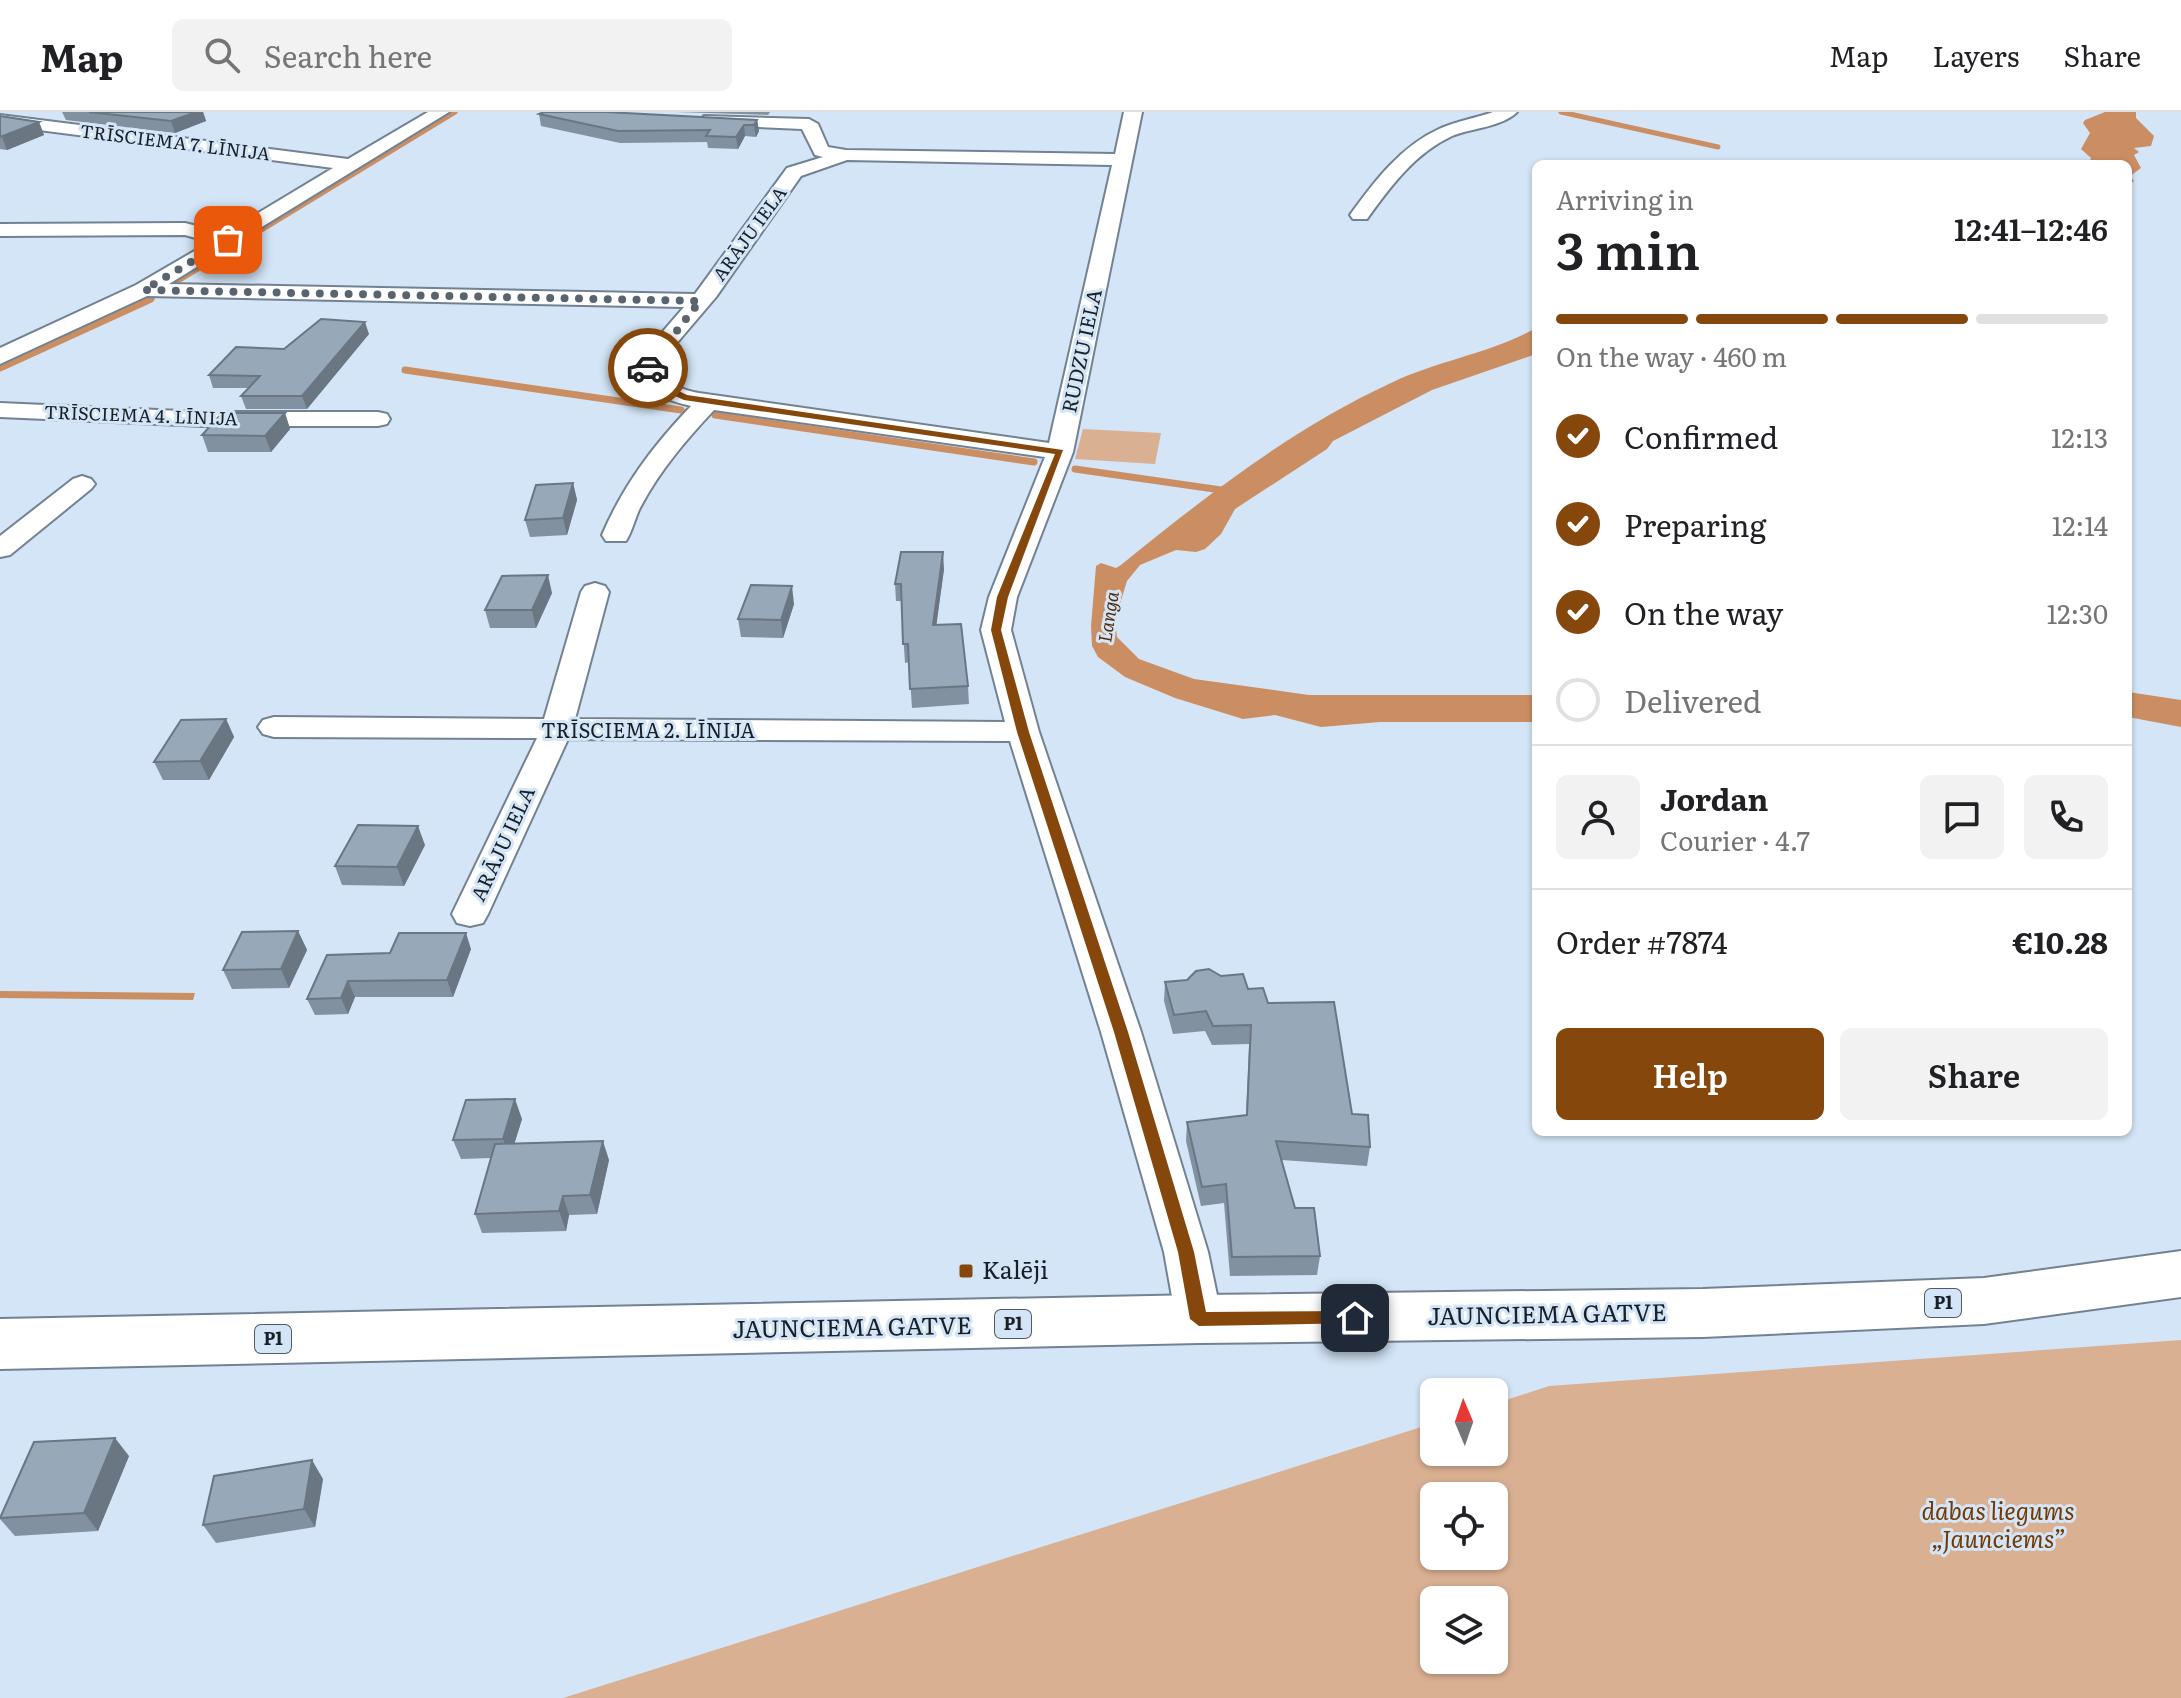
<!DOCTYPE html>
<meta charset="utf-8">
<style>
:root{--surface:#fff;--page:#f2f2f2;--text:#202124;--muted:#757577;--line:#e0e0e0;--accent:#86470c}
body{margin:0;font-family:Literata,serif;background:var(--page);color:var(--text);height:100vh;display:flex;flex-direction:column;font-size:30px;white-space:nowrap}
*{box-sizing:border-box;margin:0}
p{font-size:26px;color:var(--muted)}
.icon{flex:none;width:44px;height:44px;fill:none;stroke:currentColor;stroke-width:2;stroke-linecap:round;stroke-linejoin:round}
.map{position:relative;flex:1;overflow:hidden}
.drawer{position:absolute;left:1532px;top:48px;width:600px;height:976px;display:flex;flex-direction:column;background:var(--surface);border-radius:12px;box-shadow:0 2px 6px #0004}
.drawer>*{flex:none}
.needle{width:52px;rotate:358deg}
.tools{position:absolute;left:1420px;top:1266px;display:grid;gap:16px}
.tools a{display:grid;place-items:center;width:88px;height:88px;border-radius:12px;background:var(--surface);box-shadow:0 2px 6px #0004;font-size:40px}
.pin{position:absolute;display:grid;place-items:center;width:68px;height:68px;color:#fff;margin:-34px;border-radius:16px;box-shadow:0 4px 12px #0006}
.courier{position:absolute;display:grid;place-items:center;width:80px;height:80px;margin:-40px;border:6px solid #86470c;border-radius:50%;background:#fff;color:#222;box-shadow:0 2px 10px #0007}
.headline em{font-style:normal;font-weight:600}
.headline div{display:flex;flex-direction:column-reverse}
.headline{display:flex;align-items:center;justify-content:space-between;height:136px;padding:0 24px}
h1{font-size:52px;font-weight:600;line-height:60px}
.bar{display:grid;grid-template-columns:repeat(4,1fr);gap:12px 8px;align-content:center;height:96px;padding:0 24px}
.bar i{height:10px;border-radius:6px;background:var(--line)}
.bar .active{background:var(--accent)}
.bar p{grid-column:span 4}
.line{display:flex;align-items:center;gap:20px;padding:0 24px;border-top:2px solid var(--line)}
.line div{flex:1}
.round{display:grid;place-items:center;flex:none;width:84px;height:84px;border-radius:12px;background:var(--page)}
ol{padding:0 24px;list-style:none}
li{display:flex;align-items:center;gap:24px;height:88px}
li p{margin-inline-start:auto}
li .icon{padding:8px;border-radius:50%;background:var(--accent);color:#fff;stroke-width:4}
li:last-child{color:var(--muted)}
li i{width:44px;height:44px;border:4px solid var(--line);border-radius:50%}
.button{display:flex;gap:16px;margin-top:auto;padding:16px 24px}
.button a{flex:1;height:92px;border-radius:12px;background:var(--accent);color:#fff;font-size:32px;font-weight:600;line-height:92px;text-align:center}
.button a+a{background:var(--page);color:var(--text)}
header{display:flex;align-items:center;gap:48px;box-sizing:border-box;height:112px;padding:0 40px;background:var(--surface);border-bottom:2px solid var(--line)}
header strong{font-size:38px}
nav{display:flex;gap:44px;margin-inline-start:auto;font-size:28px}
.search{width:560px;height:72px;background:var(--page);display:flex;align-items:center;gap:20px;box-sizing:border-box;padding:0 28px;border-radius:12px;color:var(--muted);font-size:30px}
.map>svg:first-child{display:block}
</style>
<header>
<strong>Map</strong>
<div class="search"><svg class="icon" aria-label="search" viewBox="0 0 24 24"><circle cx="10" cy="10" r="6"/><path d="M15 15l6 6"/></svg>Search here</div>
<nav><a>Map</a><a>Layers</a><a>Share</a></nav>
</header>
<div class="map">
<svg width="2181" height="1586" viewBox="0 0 2181 1586">
<rect width="100%" height="100%" fill="#d3e5f6"/>
<g fill="#dab093" fill-rule="evenodd">
<path d="M1083,317L1161,321L1155,352L1075,347Z"/>
<path d="M2181,1228V1586H563L1434,1311V1340H1494V1292L1549,1274ZM1434,1384H1494V1444H1434ZM1434,1488H1494V1548H1434Z"/>
</g>
<g fill="#cb8e63">
<path d="M2105,0H2136V6L2154,24L2151,34L2134,36L2139,40L2134,43L2141,56L2130,64L2134,69L2128,74V52H2089L2091,46L2081,37L2090,21L2083,11L2085,8Z"/>
<path d="M1536,216V242L1432,278L1333,329L1327,337L1235,397L1221,422L1205,437L1196,440L1176,438L1140,453L1127,469L1115,508L1117,525L1139,547L1194,567L1309,583H1536V610H1380L1321,615L1275,603L1243,607L1175,586L1125,565L1098,545L1092,534L1091,514L1096,454L1101,451L1116,456L1121,453C1206,384 1293,316 1393,270C1440,248 1492,241 1536,216Z"/>
<path d="M2128,580L2181,588V615L2128,605Z"/>
<path d="M0,879L195,881L193,888L0,886Z"/>
</g>
<g fill="none" stroke-linecap="round" stroke-linejoin="round">
<g stroke="#cb8e63" stroke-width="5">
<path d="M1561,0L1718,35"/>
<path d="M173,172L455,0"/>
<path d="M147,189L151,187"/>
</g>
<g stroke="#cb8e63" stroke-width="7">
<path d="M0,256L151,187"/>
<path d="M405,258L681,298"/>
<path d="M715,303L1034,350"/>
<path d="M1075,357L1228,379"/>
</g>
<g stroke="#728292" stroke-width="4">
<g id="minor">
<path d="M428,0H449L169,172L695,182L787,56L823,45L815,43L802,17L710,13L704,12L701,8L704,4L809,7L818,12L828,35L846,38L1115,42L1124,0H1142L1073,340L1017,485L1011,518L1039,620L1141,920L1208,1140L1222,1207L1215,1221L1199,1227L1183,1221L1176,1207L1164,1140L1101,920L1010,629L568,627L488,802L483,811L470,814L457,811L452,802L537,626L274,625L263,622L258,615L263,608L274,605L544,607L581,480L585,474L595,471L605,474L609,480L575,607L1005,610L981,518L989,485L1045,345L714,298C686,328 661,357 641,394C635,405 633,418 626,429H606L602,423C624,372 653,334 691,294C666,288 648,282 635,258L646,239L684,195L147,184L0,252V236L136,173L210,130L185,123L0,124V112L185,111L225,121L333,56L0,13V3L348,47ZM847,48L1112,53L1049,331L699,281C683,278 667,273 659,258L664,246L716,185L801,64Z"/>
<path d="M1493,0H1517C1502,15 1472,16 1452,24C1415,41 1390,75 1367,107H1353L1350,103C1374,70 1401,34 1439,17C1457,9 1476,6 1493,0Z"/>
<path d="M0,291L204,300H378L387,302L390,307L387,312L378,314H204L0,305Z"/>
<path d="M82,364L91,367L95,372L91,377L10,443L0,445V424L73,367Z"/>
</g>
</g>
<g stroke="#728292" stroke-width="4">
<path id="major" d="M2181,1139V1185L1984,1212L1703,1225L1199,1231L0,1257V1207L1199,1183L1703,1177L1984,1166Z"/>
</g>
<use href="#minor" fill="#fff" fill-rule="evenodd"/>
<use href="#major" fill="#fff" fill-rule="evenodd"/>
</g>
<g fill="#82919f">
<path d="M62,0H203L206,9L175,21L66,8Z"/>
<path d="M676,0H770L768,3Z"/>
<path d="M612,1L757,8L759,19L756,25L745,24L738,37L708,36L707,30L620,31L541,14L539,2Z"/>
<path d="M0,4L39,10L44,23L7,38L0,37Z"/>
<path d="M369,222L307,297H246L241,284L248,276H213L209,263L284,237Z"/>
<path d="M285,301L290,317L271,340H208L202,323Z"/>
<path d="M573,371L577,388L567,423L530,425L525,408Z"/>
<path d="M944,457L936,513L968,574L969,592L912,596L909,550L905,551L901,489H896L895,472Z"/>
<path d="M552,481L536,516H490L485,498Z"/>
<path d="M794,492L783,526L741,525L738,507Z"/>
<path d="M226,607L234,625L209,668H163L154,650Z"/>
<path d="M425,733L404,774L342,773L335,754Z"/>
<path d="M298,819L307,838L289,876L232,877L223,858Z"/>
<path d="M471,837L453,885H355L348,902L315,903L307,887L390,841Z"/>
<path d="M1165,870L1248,877L1268,891L1352,1002L1370,1035L1367,1054L1282,1048L1295,1096L1320,1144L1317,1163L1230,1164L1224,1091L1201,1094L1186,1029L1187,1010L1246,1003L1249,932L1212,933L1205,919L1173,922L1164,889Z"/>
<path d="M522,1007L514,1032L609,1048L597,1102L569,1103L566,1119L482,1121L475,1102L491,1046L461,1047L453,1028Z"/>
<path d="M129,1344L98,1419L15,1424L0,1407V1405Z"/>
<path d="M323,1367L315,1415L216,1431L203,1413Z"/>
</g>
<g fill="#6a7682">
<path d="M196,0H203L206,9L175,21L171,9Z"/>
<path d="M757,8L759,19L756,25L754,13Z"/>
<path d="M39,10L44,23L7,38L2,25Z"/>
<path d="M744,13L745,24L738,37L736,25Z"/>
<path d="M365,210L369,222L307,297L302,284Z"/>
<path d="M285,301L290,317L271,340L265,324Z"/>
<path d="M573,371L577,388L567,423L563,406Z"/>
<path d="M943,440L944,457L934,531L933,513Z"/>
<path d="M548,463L552,481L536,516L532,498Z"/>
<path d="M792,474L794,492L783,526L781,508Z"/>
<path d="M226,607L234,625L209,668L200,649Z"/>
<path d="M418,714L425,733L404,774L397,755Z"/>
<path d="M298,819L307,838L289,876L281,857Z"/>
<path d="M466,821L471,837L453,885L447,868Z"/>
<path d="M348,869L355,885L348,902L341,886Z"/>
<path d="M515,987L522,1007L510,1046L503,1027Z"/>
<path d="M603,1029L609,1048L597,1102L590,1083Z"/>
<path d="M563,1084L569,1103L566,1119L559,1099Z"/>
<path d="M115,1326L129,1344L98,1419L84,1401Z"/>
<path d="M312,1348L323,1367L315,1415L304,1397Z"/>
</g>
<g fill="#97a9b9" stroke="#6a7682" stroke-width="2">
<path d="M89,0H196L171,9Z"/>
<path d="M544,0H606L757,8L754,13H744L736,25L706,24L710,18L618,19L539,2Z"/>
<path d="M0,4L39,10L0,25Z"/>
<path d="M321,207L365,210L302,284H241L260,264L209,263L236,235L284,237Z"/>
<path d="M222,301H285L265,324L202,323Z"/>
<path d="M573,371L563,406L525,408L536,373Z"/>
<path d="M901,440H943L933,513L961,512L968,574L910,577L908,532H903L901,472H895Z"/>
<path d="M548,463L532,498H485L502,464Z"/>
<path d="M751,473L792,474L781,508L738,507Z"/>
<path d="M226,607L200,649L154,650L181,608Z"/>
<path d="M358,713L418,714L397,755L335,754Z"/>
<path d="M298,819L281,857L223,858L242,820Z"/>
<path d="M399,821H466L447,868L348,869L341,886L307,887L327,843L390,841Z"/>
<path d="M1209,857L1221,864L1243,862L1248,877L1263,876L1268,891L1334,890L1352,1002L1368,1003L1370,1035L1276,1029L1295,1096H1314L1320,1144L1232,1145L1226,1072L1202,1075L1187,1010L1247,1003L1251,913L1213,914L1206,899L1174,903L1165,870L1187,868L1196,859Z"/>
<path d="M515,987L503,1027L453,1028L466,988Z"/>
<path d="M603,1029L590,1083L563,1084L559,1099L475,1102L495,1032Z"/>
<path d="M115,1326L84,1401L0,1406L34,1330Z"/>
<path d="M312,1348L304,1397L203,1413L214,1364Z"/>
</g>
<path fill="#86470c" d="M648,253L652,256L656,268L687,283L1063,338L1008,485L1001,518L1029,620L1128,920L1194,1140L1206,1200L1355,1199L1361,1201L1363,1206L1361,1211L1199,1214L1190,1207L1178,1140L1114,920L1017,620L991,518L997,485L1055,342L684,288L649,272L644,256Z"/>
<g fill="none" stroke-linecap="round" stroke-linejoin="round">
<path stroke="#59646e" stroke-width="8" stroke-dasharray="0 14.4" d="M228,128L144,178L700,189L648,256"/>
</g>
<rect fill="#86470c" stroke="#d3e5f6" stroke-width="3" x="958" y="1151" width="16" height="16" rx="4"/>
<g text-anchor="middle" stroke-width="6" stroke-linejoin="round" paint-order="stroke">
<g font-size="18" fill="#181f25" stroke="#d3e5f6">
<text transform="translate(175 31) rotate(7)" y="6">TRĪSCIEMA 7. LĪNIJA</text>
<text transform="translate(750 122) rotate(-54)" y="6">ARĀJU IELA</text>
<text transform="translate(141 304) rotate(2)" y="6">TRĪSCIEMA 4. LĪNIJA</text>
</g>
<g font-size="18" font-style="italic" fill="#542c0a" stroke="#d3e5f6">
<text transform="translate(1109 505) rotate(-81)" y="6">Langa</text>
</g>
<g fill="#d3e5f6" stroke="#505a64" stroke-width="2">
<rect x="1925" y="1177" width="36" height="28" rx="6"/>
<rect x="995" y="1198" width="36" height="28" rx="6"/>
<rect x="255" y="1213" width="36" height="28" rx="6"/>
</g>
<g font-size="18" font-weight="bold" fill="#181f25">
<text x="1943" y="1197">P1</text>
<text x="1013" y="1218">P1</text>
<text x="273" y="1233">P1</text>
</g>
<g font-size="20" fill="#181f25" stroke="#d3e5f6">
<text transform="translate(1082 239) rotate(-78)" y="7">RUDZU IELA</text>
<text x="648" y="626">TRĪSCIEMA 2. LĪNIJA</text>
<text transform="translate(503 732) rotate(-65)" y="7">ARĀJU IELA</text>
</g>
<g font-size="24" fill="#181f25" stroke="#d3e5f6" text-anchor="start">
<text x="982" y="1167">Kalēji</text>
</g>
<g font-size="24" fill="#181f25" stroke="#d3e5f6">
<text transform="translate(1547 1203) rotate(-1)" y="8">JAUNCIEMA GATVE</text>
<text transform="translate(852 1216) rotate(-1)" y="8">JAUNCIEMA GATVE</text>
</g>
<g font-size="24" font-style="italic" fill="#723902" stroke="#d3e5f6">
<text x="1998" y="1408">dabas liegums<tspan x="1998" dy="28">„Jaunciems”</tspan></text>
</g>
</g>
</svg>
<div class="tools">
<a><svg class="needle" viewBox="-14 -14 28 28"><path d="M0-13l5 13h-10z" fill="#e53935"/><path d="M0 13l5-13h-10z" fill="#757577"/></svg></a>
<a><svg class="icon" aria-label="locate" viewBox="0 0 24 24"><circle cx="12" cy="12" r="6"/><path d="M12 2v4M12 18v4M2 12h4M18 12h4"/></svg></a>
<a><svg class="icon" aria-label="layers" viewBox="0 0 24 24"><path d="M12 4l9 5-9 5-9-5zM3 14l9 5 9-5"/></svg></a>
</div>
<div class="pin" style="left:228px;top:128px;background:#ea580c"><svg class="icon" aria-label="bag" viewBox="0 0 24 24"><path d="M5 8h14l-1 12H6zM9 8a3 3 0 0 1 6 0"/></svg></div>
<div class="pin" style="left:1355px;top:1206px;background:#1f2937"><svg class="icon" aria-label="home" viewBox="0 0 24 24"><path d="M3 11l9-7 9 7M6 9v11h12V9"/></svg></div>
<div class="courier" style="left:648px;top:256px"><svg class="icon" aria-label="car" viewBox="0 0 24 24"><path d="M5 17H2v-5l4-1 3-4h7l3 4 3 1v5h-3M9 17h6M6 11h13"/><circle cx="7" cy="17" r="2"/><circle cx="17" cy="17" r="2"/></svg></div>
<section class="drawer">
<div class="headline"><div><h1>3 min</h1><p>Arriving in</p></div><em>12:41–12:46</em></div>
<div class="bar"><i class="active"></i><i class="active"></i><i class="active"></i><i></i><p>On the way · 460 m</p></div>
<ol>
<li><svg class="icon" aria-label="check" viewBox="0 0 24 24"><path d="M5 12l5 5 9-10"/></svg>Confirmed<p>12:13</p></li>
<li><svg class="icon" aria-label="check" viewBox="0 0 24 24"><path d="M5 12l5 5 9-10"/></svg>Preparing<p>12:14</p></li>
<li><svg class="icon" aria-label="check" viewBox="0 0 24 24"><path d="M5 12l5 5 9-10"/></svg>On the way<p>12:30</p></li>
<li><i></i>Delivered</li>
</ol>
<div class="line" style="height:144px"><a class="round"><svg class="icon" aria-label="person" viewBox="0 0 24 24"><circle cx="12" cy="8" r="4"/><path d="M4 21q1-7 8-7t8 7"/></svg></a><div><b>Jordan</b><p>Courier · 4.7</p></div><a class="round"><svg class="icon" aria-label="chat" viewBox="0 0 24 24"><path d="M4 5h16v11H9l-5 4z"/></svg></a><a class="round"><svg class="icon" aria-label="phone" viewBox="0 0 24 24"><path d="M5 4h4l2 5-3 2q2 4 5 5l2-3 5 2v4C11 20 4 13 5 4z"/></svg></a></div>
<div class="line" style="height:104px"><div>Order #7874</div><b>€10.28</b></div>
<div class="button"><a>Help</a><a>Share</a></div>
</section>
</div>
